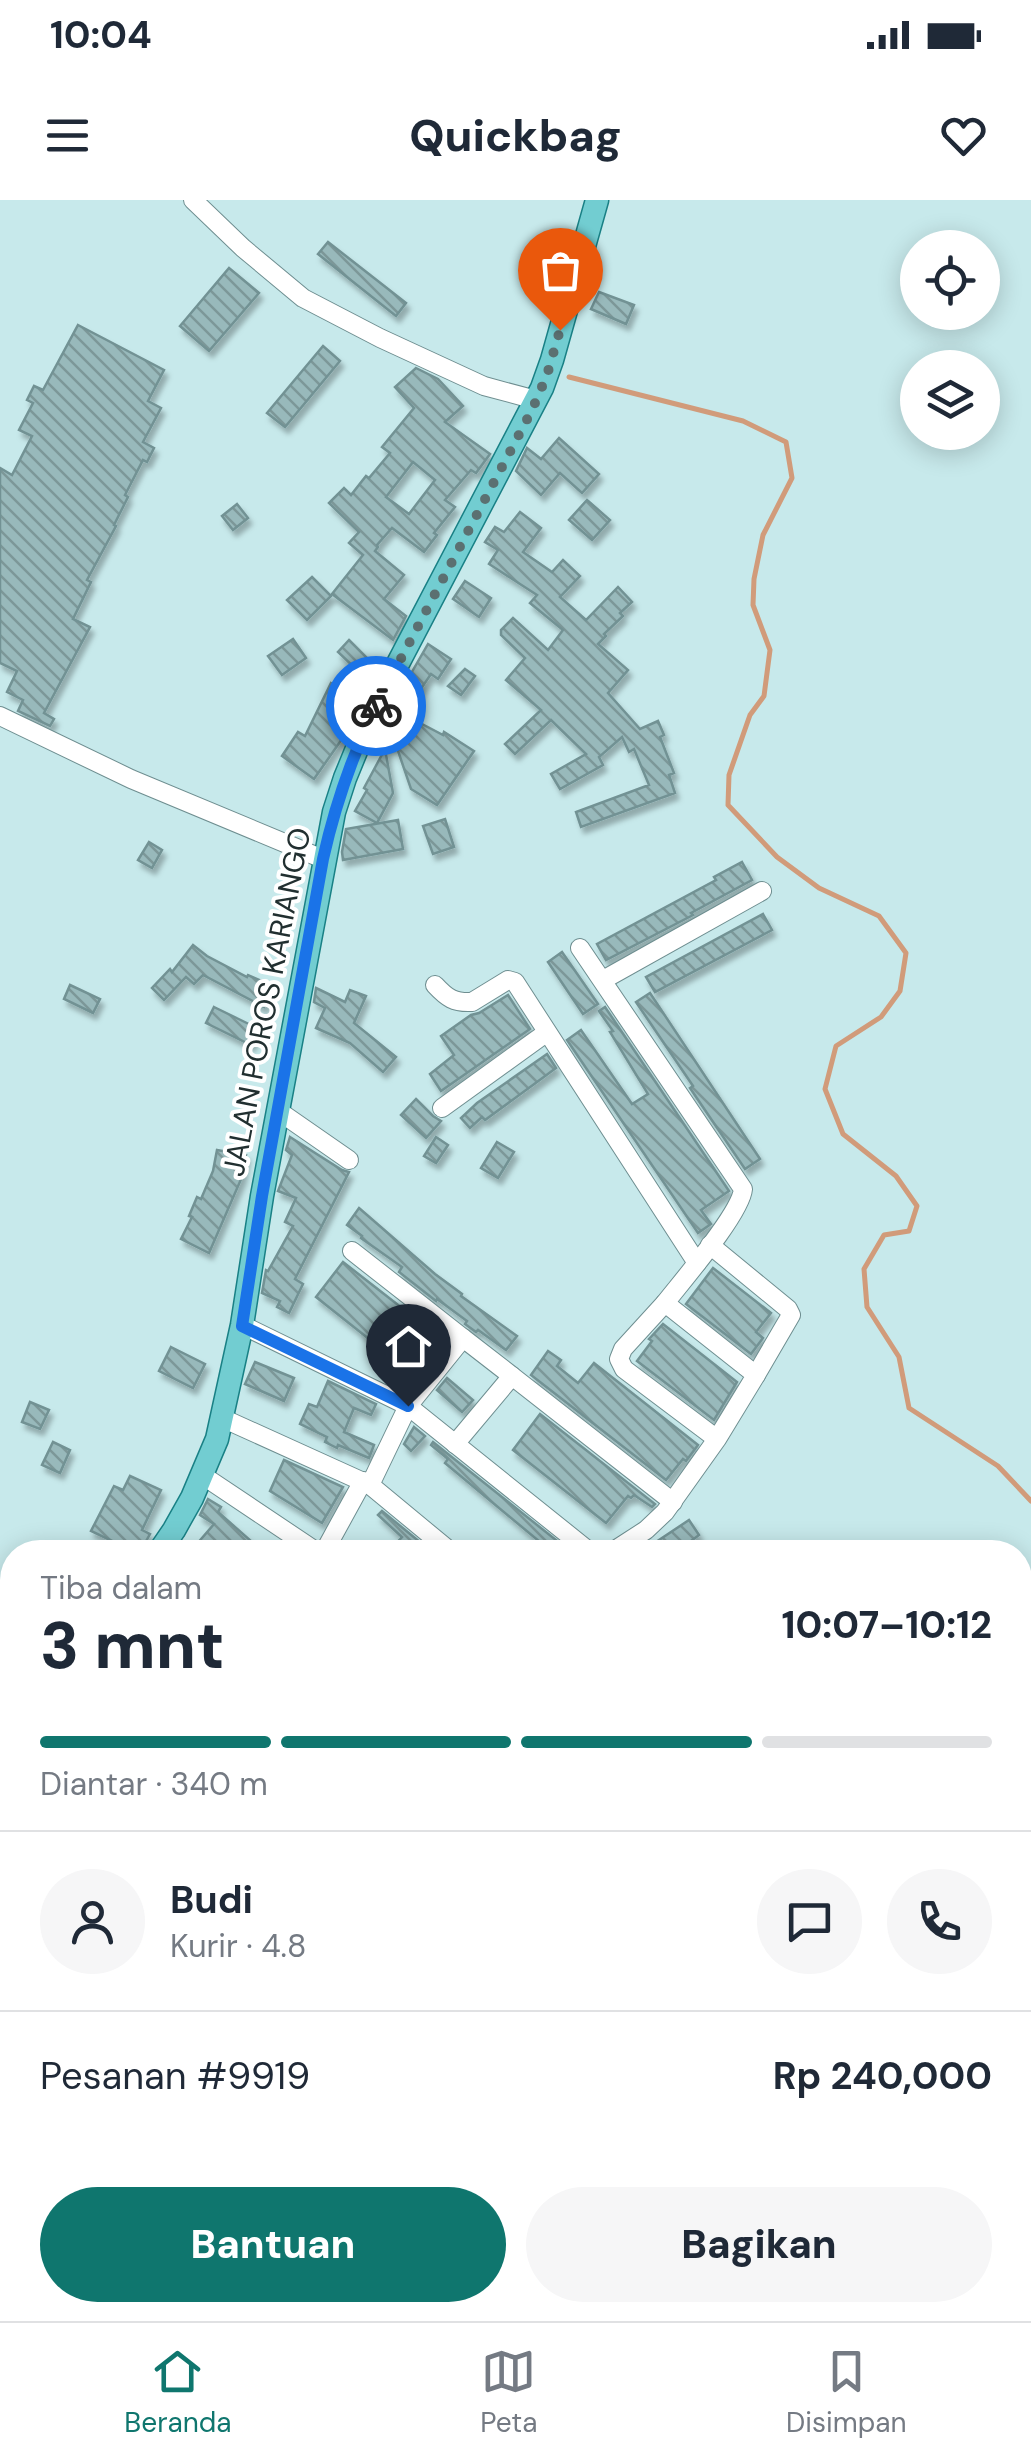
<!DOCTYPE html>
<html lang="id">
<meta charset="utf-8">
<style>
:root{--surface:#fff;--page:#f6f6f7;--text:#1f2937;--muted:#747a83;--line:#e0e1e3;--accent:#0f766e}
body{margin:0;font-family:"DM Sans",sans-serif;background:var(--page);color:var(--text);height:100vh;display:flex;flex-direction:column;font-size:38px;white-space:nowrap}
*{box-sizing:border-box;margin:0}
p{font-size:32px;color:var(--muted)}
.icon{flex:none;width:55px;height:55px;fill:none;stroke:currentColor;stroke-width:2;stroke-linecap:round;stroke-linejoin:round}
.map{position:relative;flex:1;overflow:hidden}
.sheet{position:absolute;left:0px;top:1340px;width:1032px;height:782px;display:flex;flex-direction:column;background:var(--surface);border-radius:40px 40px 0 0;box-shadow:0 5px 25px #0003}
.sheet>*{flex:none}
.buttons{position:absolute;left:900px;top:30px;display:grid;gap:20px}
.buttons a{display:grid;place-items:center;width:100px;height:100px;border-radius:50%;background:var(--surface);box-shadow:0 5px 25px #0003;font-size:50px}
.pin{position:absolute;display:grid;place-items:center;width:85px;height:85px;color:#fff;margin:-102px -42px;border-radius:50% 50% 50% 0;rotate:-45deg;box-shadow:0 0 10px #0007}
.pin .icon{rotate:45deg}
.courier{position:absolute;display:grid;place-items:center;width:100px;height:100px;margin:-50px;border:8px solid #1a73e8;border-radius:50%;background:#fff;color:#222;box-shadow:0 2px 12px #0007}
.summary em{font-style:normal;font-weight:800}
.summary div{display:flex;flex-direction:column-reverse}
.summary{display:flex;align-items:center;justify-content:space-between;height:170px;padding:0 40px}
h1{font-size:65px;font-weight:800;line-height:75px}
.bar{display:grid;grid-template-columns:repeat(4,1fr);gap:15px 10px;align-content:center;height:120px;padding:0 40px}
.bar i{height:12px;border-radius:8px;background:var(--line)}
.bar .on{background:var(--accent)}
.bar p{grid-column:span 4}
.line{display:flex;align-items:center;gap:25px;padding:0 40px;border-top:2px solid var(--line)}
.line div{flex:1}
.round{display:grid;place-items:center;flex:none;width:105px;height:105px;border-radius:52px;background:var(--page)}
.button{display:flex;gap:20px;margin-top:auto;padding:20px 40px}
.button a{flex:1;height:115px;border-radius:60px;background:var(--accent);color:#fff;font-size:40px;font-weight:800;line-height:115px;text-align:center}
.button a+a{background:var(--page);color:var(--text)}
.status{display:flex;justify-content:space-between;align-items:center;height:70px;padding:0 50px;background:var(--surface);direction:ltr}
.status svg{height:28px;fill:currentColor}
header{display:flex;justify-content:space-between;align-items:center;height:130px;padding:0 40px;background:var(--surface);font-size:45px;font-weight:800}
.menu{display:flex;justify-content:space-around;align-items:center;height:140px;border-top:2px solid var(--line);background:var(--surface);font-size:28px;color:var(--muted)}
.menu a{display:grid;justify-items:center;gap:5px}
.menu .on{color:var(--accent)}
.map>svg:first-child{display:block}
</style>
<div class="status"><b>10:04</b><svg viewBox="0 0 49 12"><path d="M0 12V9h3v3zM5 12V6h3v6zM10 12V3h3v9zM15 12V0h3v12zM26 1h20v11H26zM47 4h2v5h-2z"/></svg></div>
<header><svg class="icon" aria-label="menu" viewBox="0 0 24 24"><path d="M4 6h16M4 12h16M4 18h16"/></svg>Quickbag<svg class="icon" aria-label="heart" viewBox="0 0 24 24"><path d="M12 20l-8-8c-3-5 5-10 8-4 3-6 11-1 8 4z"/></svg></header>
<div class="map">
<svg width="1031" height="2121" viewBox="0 0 1031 2121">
<defs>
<pattern id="building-back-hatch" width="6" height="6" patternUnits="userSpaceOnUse" patternTransform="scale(2.5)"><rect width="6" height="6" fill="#98b9bb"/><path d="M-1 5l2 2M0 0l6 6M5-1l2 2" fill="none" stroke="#7c9798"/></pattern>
<filter id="shadow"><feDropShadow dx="3.5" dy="6" stdDeviation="2.5" flood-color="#0004"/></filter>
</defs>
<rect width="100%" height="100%" fill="#c7e9eb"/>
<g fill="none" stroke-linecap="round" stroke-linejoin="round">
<path stroke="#d19b7a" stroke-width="5" d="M569,177L743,221L786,242L792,278L763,335L754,379L753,405L770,450L764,496L750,515L729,575L728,605L777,657L819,688L879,716L906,753L900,791L881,817L836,846L825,889L843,934L896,976L917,1006L909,1031L884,1035L864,1069L867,1107L899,1157L909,1208L998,1266L1031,1301"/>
</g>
<g fill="url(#building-back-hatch)" stroke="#729294" stroke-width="2.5" fill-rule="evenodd" filter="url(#shadow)">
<path d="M328,42L406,103L396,116L318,54Z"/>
<path d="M229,68L259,93L209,151L180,126Z"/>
<path d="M599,92L634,105L626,124L591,109Z"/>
<path d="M78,125L164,170L148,201L161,208L143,242L154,248L147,262L143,260L125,295L128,297L114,325L116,326L87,380L91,382L73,419L90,427L44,513L54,519L50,526L18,511L23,500L7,492L17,471L0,463V268L12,275L32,236L19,230L33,203L27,200L34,186L43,190Z"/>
<path d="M323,146L340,161L285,227L267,213Z"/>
<path d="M416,168L438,179L463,206L445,222L490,254L476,273L471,270L445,300L455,307L434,333L437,335L424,352L392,328L377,345L378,347L375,351L404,375L384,399L406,416L393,440L332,394L363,355L349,343L359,332L329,303L344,288L351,295L366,276L369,278L390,253L382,247L414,208L395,187ZM413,262L435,280L409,314L386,297Z"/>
<path d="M559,238L599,274L582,293L560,273L541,295L516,271L527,248L541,259Z"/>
<path d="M587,300L610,320L592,340L569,320Z"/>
<path d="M237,304L248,318L233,330L222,316Z"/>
<path d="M520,312L541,328L523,352L552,372L563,360L580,376L560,397L586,420L618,387L632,402L620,413L623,416L604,434L606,436L598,444L628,470L608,493L640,529L658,521L664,535L660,537L674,573L669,575L675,593L581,627L576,612L649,585L634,549L629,552L622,537L599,557L603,565L560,589L551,574L586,554L551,520L515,554L505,544L541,510L506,480L525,458L501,435V430L513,418L548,450L563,430L530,403L537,395L489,364L498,350L485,342L495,327L504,332Z"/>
<path d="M312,377L331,396L307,420L287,400Z"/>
<path d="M465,381L491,398L479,417L453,399Z"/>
<path d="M293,439L306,458L282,475L268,456Z"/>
<path d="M349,440L368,459L357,470L338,452Z"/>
<path d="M428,444L451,459L438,479L431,474L414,499L401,491Z"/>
<path d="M465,469L475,476L461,495L448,486Z"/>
<path d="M331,483L363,499L344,541L342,539L314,579L282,556L298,532L305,536Z"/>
<path d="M403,518L418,525L420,523L443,535L444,532L474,551L437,605L411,589L396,545L387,547Z"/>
<path d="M385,549L393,593L377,623L355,611L367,590L364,588Z"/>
<path d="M445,619L454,647L433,654L423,626Z"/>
<path d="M398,620L403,649L343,660L342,652L346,629Z"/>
<path d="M149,642L162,650L152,668L138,660Z"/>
<path d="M742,662L752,680L691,713L693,715L606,760L597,744L716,680L714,677Z"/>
<path d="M763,714L772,730L655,792L646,777Z"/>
<path d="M193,745L207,756L247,777L248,775L273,786L264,807L203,775L194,784L186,777L164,800L152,788L170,769L172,772Z"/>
<path d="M562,752L598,804L583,814L548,762Z"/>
<path d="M70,785L100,799L93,813L64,799Z"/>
<path d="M316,788L345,802L350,790L366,796L354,823L396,857L383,872L350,843L316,828L325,808L314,802Z"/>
<path d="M650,793L760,959L745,969L690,888L693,886L636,802Z"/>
<path d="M508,795L530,829L441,891L430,874L454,855L441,836L471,815L479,813Z"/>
<path d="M214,807L259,829L251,845L206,823Z"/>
<path d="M605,807L729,991L701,1010L711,1024L698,1033L567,840L581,830L632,904L648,894L610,832L613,831L599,811Z"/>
<path d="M547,854L556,868L537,882L485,920L482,917L470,928L461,918L477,903Z"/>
<path d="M416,899L433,916L441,921L426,938L401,915Z"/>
<path d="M290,937L342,970L349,972L295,1079L303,1084L289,1113L277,1107L280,1101L262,1093L266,1070L268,1071L293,1026L285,1022L296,998L278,991L292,955L286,950Z"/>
<path d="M436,937L448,945L436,963L424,956Z"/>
<path d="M497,942L514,952L498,978L481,968Z"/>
<path d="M217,950L246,955L242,977L209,1053L181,1039L192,1017L189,1016L197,997L201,999L213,971Z"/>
<path d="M359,1008L435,1074L462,1094L461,1096L517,1136L506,1150L478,1130L476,1132L465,1124L467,1121L437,1099L436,1101L399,1072L402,1067L361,1038L362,1036L347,1025Z"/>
<path d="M343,1062L443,1140L417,1175L400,1160L398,1162L316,1097Z"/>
<path d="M713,1068L771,1113L756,1132L763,1138L751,1154L686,1104Z"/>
<path d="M663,1124L737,1182L714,1220L637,1161L652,1141L649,1139Z"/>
<path d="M171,1147L205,1164L193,1188L159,1171Z"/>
<path d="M548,1151L561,1160L557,1166L578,1183L594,1163L698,1245L686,1261L683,1259L666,1280L531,1175Z"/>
<path d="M255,1162L294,1178L284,1201L245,1184Z"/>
<path d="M447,1178L473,1200L462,1212L437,1190Z"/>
<path d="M328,1181L376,1204L371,1215L354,1208L344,1232L374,1245L369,1258L338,1245L337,1248L325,1242L327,1237L300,1224L309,1204L317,1207Z"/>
<path d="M30,1202L49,1210L40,1229L22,1222Z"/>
<path d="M540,1214L655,1304L652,1307L634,1295L631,1298L628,1296L606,1323L513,1250Z"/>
<path d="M414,1227L425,1236L411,1251L404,1244Z"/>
<path d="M53,1242L70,1250L60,1273L42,1265Z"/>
<path d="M433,1242L448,1254L571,1352H552L445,1263L448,1259L431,1245Z"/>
<path d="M284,1260L343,1287L322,1323L270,1291Z"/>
<path d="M130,1276L161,1290L142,1330L150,1334L140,1352H135L91,1331L114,1286L123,1290Z"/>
<path d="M208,1299L221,1307L218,1312L251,1341L241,1352H190L214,1324L200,1315Z"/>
<path d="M382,1311L432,1352H388L402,1337L378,1315Z"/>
<path d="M689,1320L699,1335L687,1344L693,1352H641Z"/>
<path d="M0,1832L12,1842V1911L0,1902Z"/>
<path d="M0,1962L12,1972V2023L0,2037Z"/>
</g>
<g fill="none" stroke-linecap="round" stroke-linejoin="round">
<g stroke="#6e8e90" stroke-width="20">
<g id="minor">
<path d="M193,0L243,48L303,98L380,138L484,186L536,200"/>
<path d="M0,516L131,579L323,659"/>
<path d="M580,748L743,989C741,1013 683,1080 665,1103"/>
<path d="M603,780L762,691"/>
<path d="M435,785C447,798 454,803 472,802L508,780L515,782L697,1063"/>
<path d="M442,908L546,833"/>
<path d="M277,910L349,960"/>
<path d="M710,1045L788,1109L791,1115L756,1175"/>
<path d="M352,1051L463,1138"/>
<path d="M242,1125L408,1206L590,1352"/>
<path d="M222,1218L370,1285"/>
<path d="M455,1244L512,1176L673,1302"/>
<path d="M202,1275L317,1352"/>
<path d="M324,1352L363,1281"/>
<path d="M451,1352L370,1285L408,1206L463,1138L512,1176"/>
<path d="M612,1352L646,1330L665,1312L717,1239L756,1175L665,1103L623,1149L619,1159L624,1169L717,1239"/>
<path d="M0,1796L12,1806"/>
<path d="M10,2121L19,2110"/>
</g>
</g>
<g stroke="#198085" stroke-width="25">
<g id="major">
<path d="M159,1352L174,1330L192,1298L217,1239L242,1125L262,996L334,612L345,578L370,517L542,188L552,160L597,0"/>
<path d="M0,1549L12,1536"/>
</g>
</g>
<use href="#minor" stroke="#fff" stroke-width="18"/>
<use href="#major" stroke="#72cdd1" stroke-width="22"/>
</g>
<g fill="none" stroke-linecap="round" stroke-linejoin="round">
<path stroke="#5b7071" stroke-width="10" stroke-dasharray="0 18" d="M376,506L532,210L547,175L560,130"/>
<path stroke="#1a73e8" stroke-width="12" d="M376,506C352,556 335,605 323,659L262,996L242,1126L408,1206"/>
</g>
<g text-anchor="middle" stroke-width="8" stroke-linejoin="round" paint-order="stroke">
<g font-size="30" fill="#212f30" stroke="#fff">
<text transform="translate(267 802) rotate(-79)" y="10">JALAN POROS KARIANGO</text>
</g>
</g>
</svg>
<div class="buttons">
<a><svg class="icon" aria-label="locate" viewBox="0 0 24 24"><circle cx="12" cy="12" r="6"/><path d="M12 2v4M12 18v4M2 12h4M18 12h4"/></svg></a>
<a><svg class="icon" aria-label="layers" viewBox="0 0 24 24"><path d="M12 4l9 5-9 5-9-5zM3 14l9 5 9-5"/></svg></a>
</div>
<div class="pin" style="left:560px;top:130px;background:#ea580c"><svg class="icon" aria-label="bag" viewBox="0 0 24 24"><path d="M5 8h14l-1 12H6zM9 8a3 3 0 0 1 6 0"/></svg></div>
<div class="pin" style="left:408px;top:1206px;background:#1f2937"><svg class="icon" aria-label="home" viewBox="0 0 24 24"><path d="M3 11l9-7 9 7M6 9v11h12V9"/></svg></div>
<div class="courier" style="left:376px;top:506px"><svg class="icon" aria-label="bike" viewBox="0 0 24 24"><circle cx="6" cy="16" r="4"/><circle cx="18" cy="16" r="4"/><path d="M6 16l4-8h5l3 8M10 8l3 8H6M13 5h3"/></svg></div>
<section class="sheet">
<div class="summary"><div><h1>3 mnt</h1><p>Tiba dalam</p></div><em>10:07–10:12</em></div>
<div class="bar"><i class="on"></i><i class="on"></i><i class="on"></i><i></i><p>Diantar · 340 m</p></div>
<div class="line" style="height:180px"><a class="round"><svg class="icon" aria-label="person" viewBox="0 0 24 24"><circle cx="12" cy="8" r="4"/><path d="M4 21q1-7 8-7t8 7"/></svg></a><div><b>Budi</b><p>Kurir · 4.8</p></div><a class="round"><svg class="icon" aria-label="chat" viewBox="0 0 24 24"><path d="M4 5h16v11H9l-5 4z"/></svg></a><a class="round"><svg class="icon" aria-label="phone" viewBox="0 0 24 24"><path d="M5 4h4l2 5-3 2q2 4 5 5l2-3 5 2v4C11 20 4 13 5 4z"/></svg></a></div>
<div class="line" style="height:130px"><div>Pesanan #9919</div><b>Rp 240,000</b></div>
<div class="button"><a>Bantuan</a><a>Bagikan</a></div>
</section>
</div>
<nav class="menu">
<a class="on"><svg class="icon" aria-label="home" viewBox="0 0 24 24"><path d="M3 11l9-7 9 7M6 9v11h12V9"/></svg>Beranda</a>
<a><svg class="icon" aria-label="map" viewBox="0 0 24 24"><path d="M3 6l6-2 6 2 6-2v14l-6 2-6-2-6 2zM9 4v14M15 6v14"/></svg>Peta</a>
<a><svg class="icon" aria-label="saved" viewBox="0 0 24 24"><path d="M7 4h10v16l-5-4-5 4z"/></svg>Disimpan</a>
</nav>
